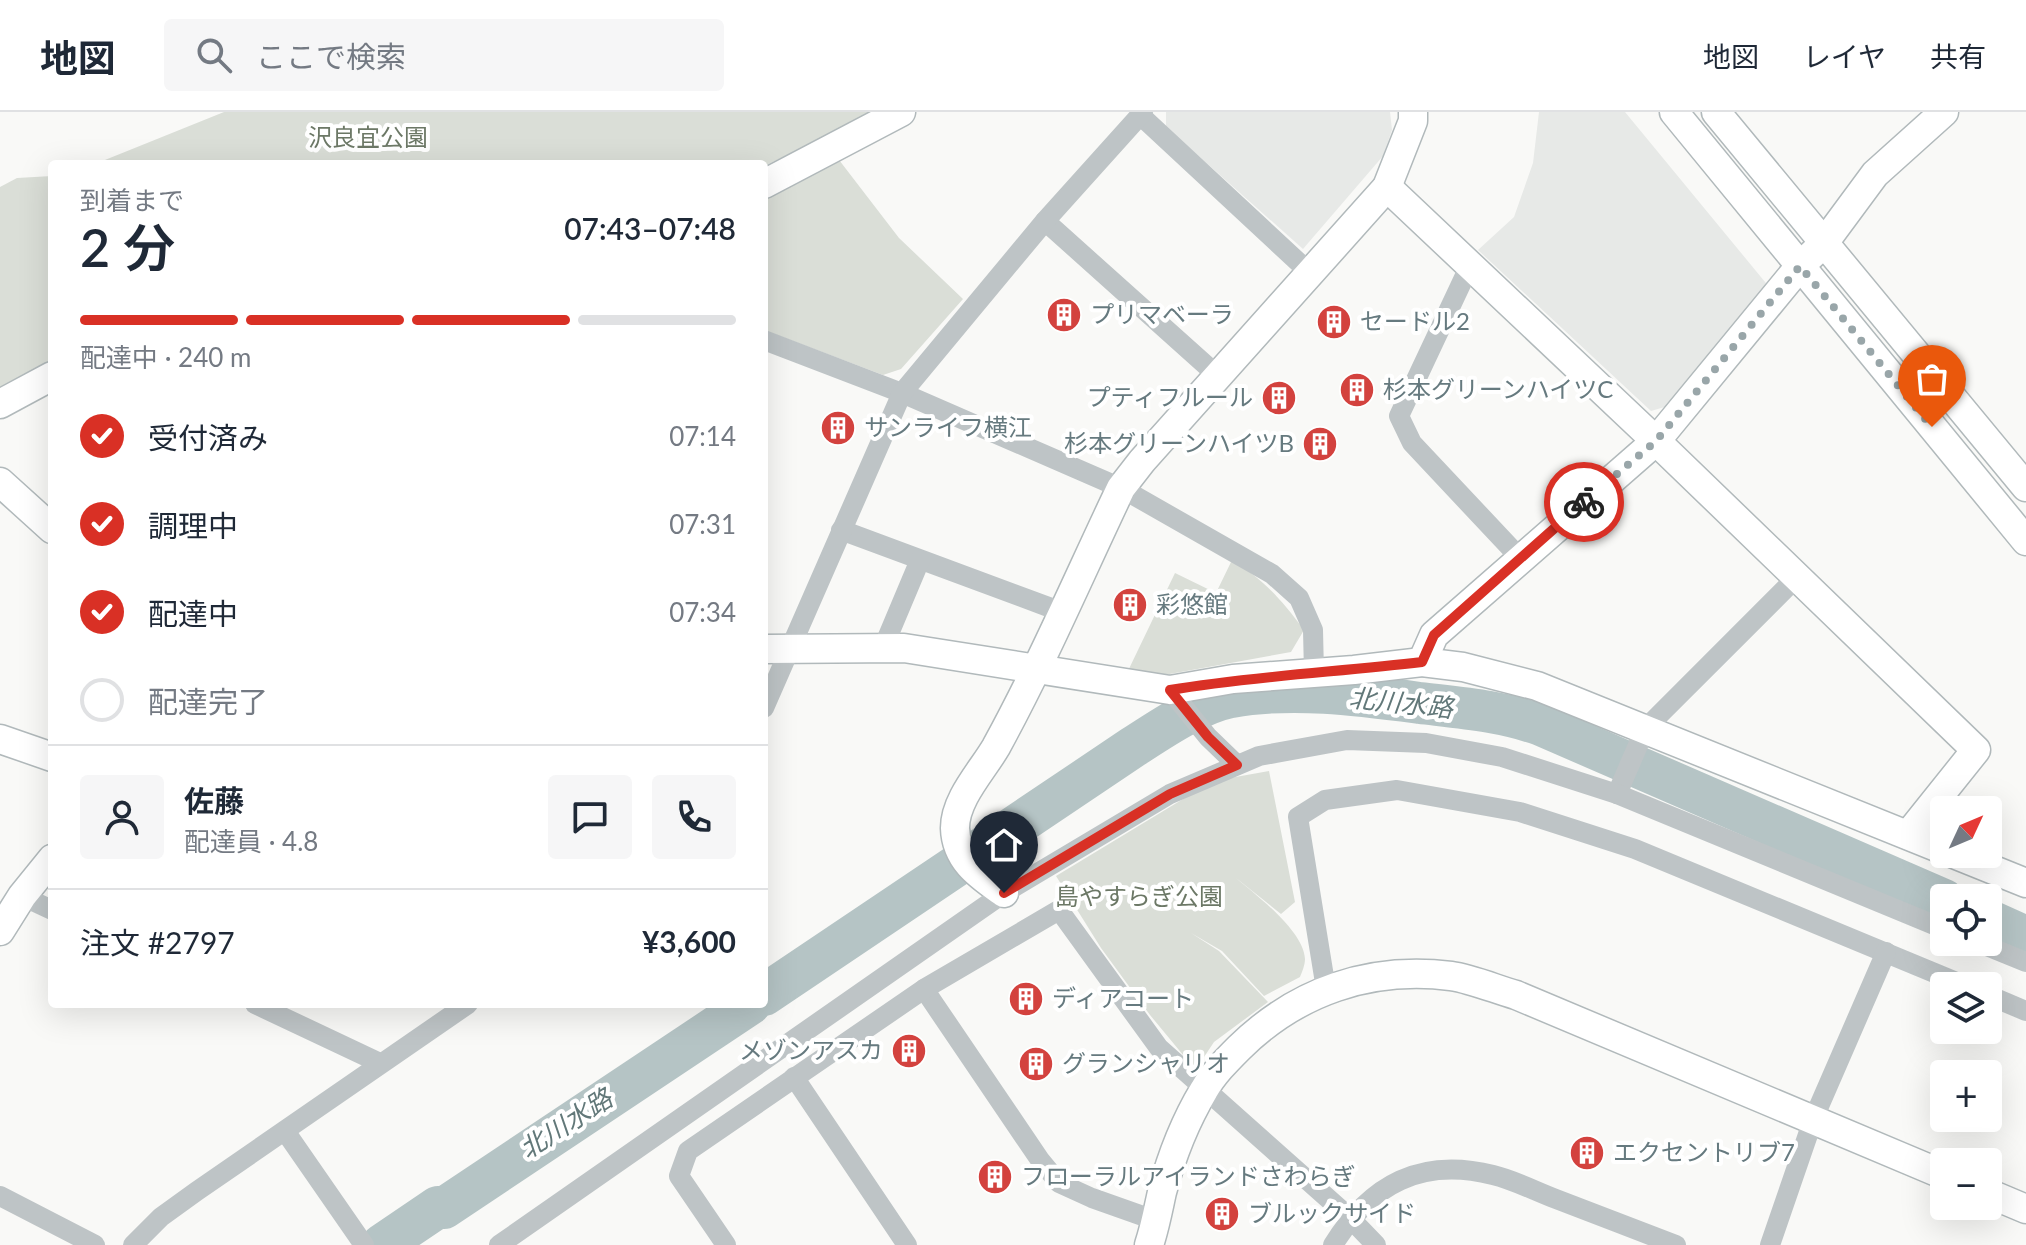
<!DOCTYPE html>
<html lang="ja">
<meta charset="utf-8">
<style>
:root{--surface:#fff;--page:#f6f6f7;--text:#1f2937;--muted:#747a83;--line:#e0e1e3;--accent:#d93025}
body{margin:0;font-family:Lato,"Noto Sans JP",sans-serif;background:var(--page);color:var(--text);height:100vh;display:flex;flex-direction:column;font-size:30px;white-space:nowrap}
*{box-sizing:border-box;margin:0}
p{font-size:26px;color:var(--muted)}
.icon{flex:none;width:44px;height:44px;fill:none;stroke:currentColor;stroke-width:2;stroke-linecap:round;stroke-linejoin:round}
.map{position:relative;flex:1;overflow:hidden}
.panel{position:absolute;left:48px;top:48px;width:720px;height:848px;display:flex;flex-direction:column;background:var(--surface);border-radius:8px;box-shadow:0 8px 32px #0002}
.panel>*{flex:none}
.needle{width:52px;rotate:46deg}
.buttons{position:absolute;left:1930px;top:684px;display:grid;gap:16px}
.buttons a{display:grid;place-items:center;width:72px;height:72px;border-radius:8px;background:var(--surface);box-shadow:0 8px 32px #0002;font-size:40px}
.pin{position:absolute;display:grid;place-items:center;width:68px;height:68px;color:#fff;margin:-82px -34px;border-radius:50% 50% 50% 0;rotate:-45deg;box-shadow:0 0 8px #0007}
.pin .icon{rotate:45deg}
.courier{position:absolute;display:grid;place-items:center;width:80px;height:80px;margin:-40px;border:6px solid #d93025;border-radius:50%;background:#fff;color:#222;box-shadow:0 2px 10px #0007}
.headline em{font-style:normal;font-weight:600}
.headline div{display:flex;flex-direction:column-reverse}
.headline{display:flex;align-items:center;justify-content:space-between;height:136px;padding:0 32px}
h1{font-size:52px;font-weight:600;line-height:60px}
.bar{display:grid;grid-template-columns:repeat(4,1fr);gap:12px 8px;align-content:center;height:96px;padding:0 32px}
.bar i{height:10px;border-radius:6px;background:var(--line)}
.bar .on{background:var(--accent)}
.bar p{grid-column:span 4}
.line{display:flex;align-items:center;gap:20px;padding:0 32px;border-top:2px solid var(--line)}
.line div{flex:1}
.round{display:grid;place-items:center;flex:none;width:84px;height:84px;border-radius:8px;background:var(--page)}
ol{padding:0 32px;list-style:none}
li{display:flex;align-items:center;gap:24px;height:88px}
li p{margin-inline-start:auto}
li .icon{padding:8px;border-radius:50%;background:var(--accent);color:#fff;stroke-width:4}
li:last-child{color:var(--muted)}
li i{width:44px;height:44px;border:4px solid var(--line);border-radius:50%}
header{display:flex;align-items:center;gap:48px;box-sizing:border-box;height:112px;padding:0 40px;background:var(--surface);border-bottom:2px solid var(--line)}
header strong{font-size:38px}
nav{display:flex;gap:44px;margin-inline-start:auto;font-size:28px}
.search{width:560px;height:72px;background:var(--page);display:flex;align-items:center;gap:20px;box-sizing:border-box;padding:0 28px;border-radius:8px;color:var(--muted);font-size:30px}
.map>svg:first-child{display:block}
</style>
<header>
<strong>地図</strong>
<div class="search"><svg class="icon" aria-label="search" viewBox="0 0 24 24"><circle cx="10" cy="10" r="6"/><path d="M15 15l6 6"/></svg>ここで検索</div>
<nav><a>地図</a><a>レイヤ</a><a>共有</a></nav>
</header>
<div class="map">
<svg width="2026" height="1133" viewBox="0 0 2026 1133">
<rect width="100%" height="100%" fill="#f9f9f7"/>
<g fill="#e7e9e7">
<path d="M1166,0H1390L1392,18L1383,44L1303,137L1166,15Z"/>
<path d="M1539,0H1625L1770,176L1668,294L1651,299L1478,138L1514,105L1533,51Z"/>
</g>
<g fill="#daded7">
<path d="M224,0H878L764,54V52H95Z"/>
<path d="M836,44L899,126L963,187L901,257L883,263L764,218V88L809,65Z"/>
<path d="M52,64V249L0,276V75L17,66Z"/>
<path d="M1232,448C1264,468 1281,487 1304,518L1291,540L1153,565L1126,563L1175,461L1216,481Z"/>
<path d="M1269,659L1295,790L1281,802L1236,766C1256,783 1304,819 1305,847C1305,853 1302,860 1300,865L1264,884L1222,839L1191,821L1219,839L1268,890L1214,930L1204,945L1193,955L1150,903L1101,836L1056,764L1193,681L1230,666Z"/>
</g>
<g fill="none" stroke-linecap="round" stroke-linejoin="round">
<g stroke="#b5c4c5" stroke-width="42">
<path d="M1988,808L2026,825"/>
<path d="M764,883L1133,635C1161,617 1197,592 1231,585C1292,574 1359,583 1420,591C1462,596 1501,599 1541,613L1944,788"/>
<path d="M382,1133L438,1095L444,1096L750,892"/>
</g>
<g stroke="#b1b9bb" stroke-width="31">
<g id="secondary">
<path d="M1674,0L2026,429"/>
<path d="M1716,0L2026,375"/>
<path d="M764,72L901,0"/>
<path d="M1387,75L1656,329L1976,638L1908,723"/>
<path d="M0,292L52,264"/>
<path d="M0,370L52,417"/>
<path d="M764,537L904,536L1170,578L1233,567L1354,558L1422,550L1463,555L1537,574L1944,738"/>
<path d="M1422,550L1434,523L1656,329L1800,154L1824,131L1875,62L1944,0"/>
<path d="M0,627L52,645"/>
<path d="M1954,742L2026,771"/>
<path d="M1004,781C980,764 956,749 955,716C955,687 982,659 996,635C1042,551 1080,462 1121,376L1142,349L1387,75L1413,9V0"/>
<path d="M0,819L22,784L52,747"/>
<path d="M1988,1081L2026,1097"/>
<path d="M1149,1133C1155,1115 1158,1098 1162,1080C1171,1046 1186,1008 1204,978C1213,962 1226,949 1239,936C1297,879 1370,854 1451,864C1472,867 1495,877 1516,883L1944,1063"/>
</g>
</g>
<g stroke="#bec4c6" stroke-width="20">
<path d="M1140,3L1310,161"/>
<path d="M1045,109L1218,264"/>
<path d="M1470,153L1399,304L1412,331L1520,446"/>
<path d="M764,228L902,281L1121,376L1272,462L1299,486L1313,518L1314,561"/>
<path d="M841,418L1062,500"/>
<path d="M883,536L920,448"/>
<path d="M1170,578L1208,625L1237,653"/>
<path d="M764,596L902,281L1045,109L1143,0"/>
<path d="M1617,682L1645,617L1797,465"/>
<path d="M22,784L52,798"/>
<path d="M1977,830L2026,850"/>
<path d="M924,877L1040,1048L1059,1071L1092,1086L1157,1109"/>
<path d="M1326,877L1298,705L1325,688L1397,678L1520,700L1635,737L1966,874"/>
<path d="M1988,883L2026,899"/>
<path d="M255,892L380,951"/>
<path d="M794,965L907,1133"/>
<path d="M285,1019L364,1133"/>
<path d="M0,1084L95,1133"/>
<path d="M133,1133L161,1105L197,1079L468,892"/>
<path d="M499,1133L1004,781L1170,682L1259,644L1347,628L1426,631L1502,645L1617,682L1944,817"/>
<path d="M726,1133L679,1064L688,1039L924,877L1059,798L1159,936L1350,1106L1376,1133"/>
<path d="M1333,1133C1371,1072 1421,1045 1493,1063C1514,1068 1535,1079 1556,1087C1596,1102 1636,1118 1676,1133"/>
<path d="M1770,1133L1813,1008L1886,840"/>
</g>
<use href="#secondary" stroke="#fff" stroke-width="28"/>
</g>
<g fill="none" stroke-linecap="round" stroke-linejoin="round">
<path stroke="#99a6a9" stroke-width="8" stroke-dasharray="0 14.4" d="M1584,390L1656,329L1800,154L1932,315"/>
<path stroke="#d93025" stroke-width="10" d="M1004,781L1170,682L1237,653L1208,625L1170,578C1253,564 1338,560 1422,550L1434,523L1584,390"/>
</g>
<defs>
<g id="building-disc" transform="scale(1.8)"><circle r="9.5" fill="#d3423e" stroke="#fff"/><path d="M-4-6H4V6H1V3H-1V6H-4ZM-2.5-4.3h1.7v1.8h-1.7ZM.8-4.3h1.7v1.8H.8ZM-2.5-1h1.7V.8h-1.7ZM.8-1h1.7V.8H.8Z" fill="#fff"/></g>
</defs>
<g fill-rule="evenodd">
<use href="#building-disc" x="1064" y="203"/>
<use href="#building-disc" x="1334" y="210"/>
<use href="#building-disc" x="1357" y="278"/>
<use href="#building-disc" x="1279" y="286"/>
<use href="#building-disc" x="838" y="316"/>
<use href="#building-disc" x="1320" y="332"/>
<use href="#building-disc" x="1130" y="493"/>
<use href="#building-disc" x="1026" y="887"/>
<use href="#building-disc" x="909" y="939"/>
<use href="#building-disc" x="1036" y="952"/>
<use href="#building-disc" x="1587" y="1041"/>
<use href="#building-disc" x="995" y="1065"/>
<use href="#building-disc" x="1222" y="1102"/>
</g>
<g text-anchor="middle" stroke-width="8" stroke-linejoin="round" paint-order="stroke">
<g font-size="24" fill="#6c7866" stroke="#fff">
<text x="368" y="34">沢良宜公園</text>
<text x="1139" y="793">島やすらぎ公園</text>
</g>
<g font-size="24" fill="#667a7f" stroke="#fff" text-anchor="start">
<text x="1090" y="211">プリマベーラ</text>
<text x="1360" y="218">セードル2</text>
<text x="1383" y="286">杉本グリーンハイツC</text>
<text x="1253" y="294" text-anchor="end">プティフルール</text>
<text x="864" y="324">サンライフ横江</text>
<text x="1294" y="340" text-anchor="end">杉本グリーンハイツB</text>
<text x="1156" y="501">彩悠館</text>
<text x="1052" y="895">ディアコート</text>
<text x="883" y="947" text-anchor="end">メゾンアスカ</text>
<text x="1062" y="960">グランシャリオ</text>
<text x="1613" y="1049">エクセントリブ7</text>
<text x="1021" y="1073">フローラルアイランドさわらぎ</text>
<text x="1248" y="1110">ブルックサイド</text>
</g>
<g font-size="26" font-style="italic" fill="#627879" stroke="#fff">
<text transform="translate(1401 591) rotate(6)" y="9">北川水路</text>
<text transform="translate(566 1012) rotate(-33)" y="9">北川水路</text>
</g>
</g>
</svg>
<div class="buttons">
<a><svg class="needle" viewBox="-14 -14 28 28"><path d="M0-13l5 13h-10z" fill="#e53935"/><path d="M0 13l5-13h-10z" fill="#747a83"/></svg></a>
<a><svg class="icon" aria-label="locate" viewBox="0 0 24 24"><circle cx="12" cy="12" r="6"/><path d="M12 2v4M12 18v4M2 12h4M18 12h4"/></svg></a>
<a><svg class="icon" aria-label="layers" viewBox="0 0 24 24"><path d="M12 4l9 5-9 5-9-5zM3 14l9 5 9-5"/></svg></a>
<a>+</a>
<a>−</a>
</div>
<div class="pin" style="left:1932px;top:315px;background:#ea580c"><svg class="icon" aria-label="bag" viewBox="0 0 24 24"><path d="M5 8h14l-1 12H6zM9 8a3 3 0 0 1 6 0"/></svg></div>
<div class="pin" style="left:1004px;top:781px;background:#1f2937"><svg class="icon" aria-label="home" viewBox="0 0 24 24"><path d="M3 11l9-7 9 7M6 9v11h12V9"/></svg></div>
<div class="courier" style="left:1584px;top:390px"><svg class="icon" aria-label="bike" viewBox="0 0 24 24"><circle cx="6" cy="16" r="4"/><circle cx="18" cy="16" r="4"/><path d="M6 16l4-8h5l3 8M10 8l3 8H6M13 5h3"/></svg></div>
<section class="panel">
<div class="headline"><div><h1>2 分</h1><p>到着まで</p></div><em>07:43–07:48</em></div>
<div class="bar"><i class="on"></i><i class="on"></i><i class="on"></i><i></i><p>配達中 · 240 m</p></div>
<ol>
<li><svg class="icon" aria-label="check" viewBox="0 0 24 24"><path d="M5 12l5 5 9-10"/></svg>受付済み<p>07:14</p></li>
<li><svg class="icon" aria-label="check" viewBox="0 0 24 24"><path d="M5 12l5 5 9-10"/></svg>調理中<p>07:31</p></li>
<li><svg class="icon" aria-label="check" viewBox="0 0 24 24"><path d="M5 12l5 5 9-10"/></svg>配達中<p>07:34</p></li>
<li><i></i>配達完了</li>
</ol>
<div class="line" style="height:144px"><a class="round"><svg class="icon" aria-label="person" viewBox="0 0 24 24"><circle cx="12" cy="8" r="4"/><path d="M4 21q1-7 8-7t8 7"/></svg></a><div><b>佐藤</b><p>配達員 · 4.8</p></div><a class="round"><svg class="icon" aria-label="chat" viewBox="0 0 24 24"><path d="M4 5h16v11H9l-5 4z"/></svg></a><a class="round"><svg class="icon" aria-label="phone" viewBox="0 0 24 24"><path d="M5 4h4l2 5-3 2q2 4 5 5l2-3 5 2v4C11 20 4 13 5 4z"/></svg></a></div>
<div class="line" style="height:104px"><div>注文 #2797</div><b>¥3,600</b></div>
</section>
</div>
